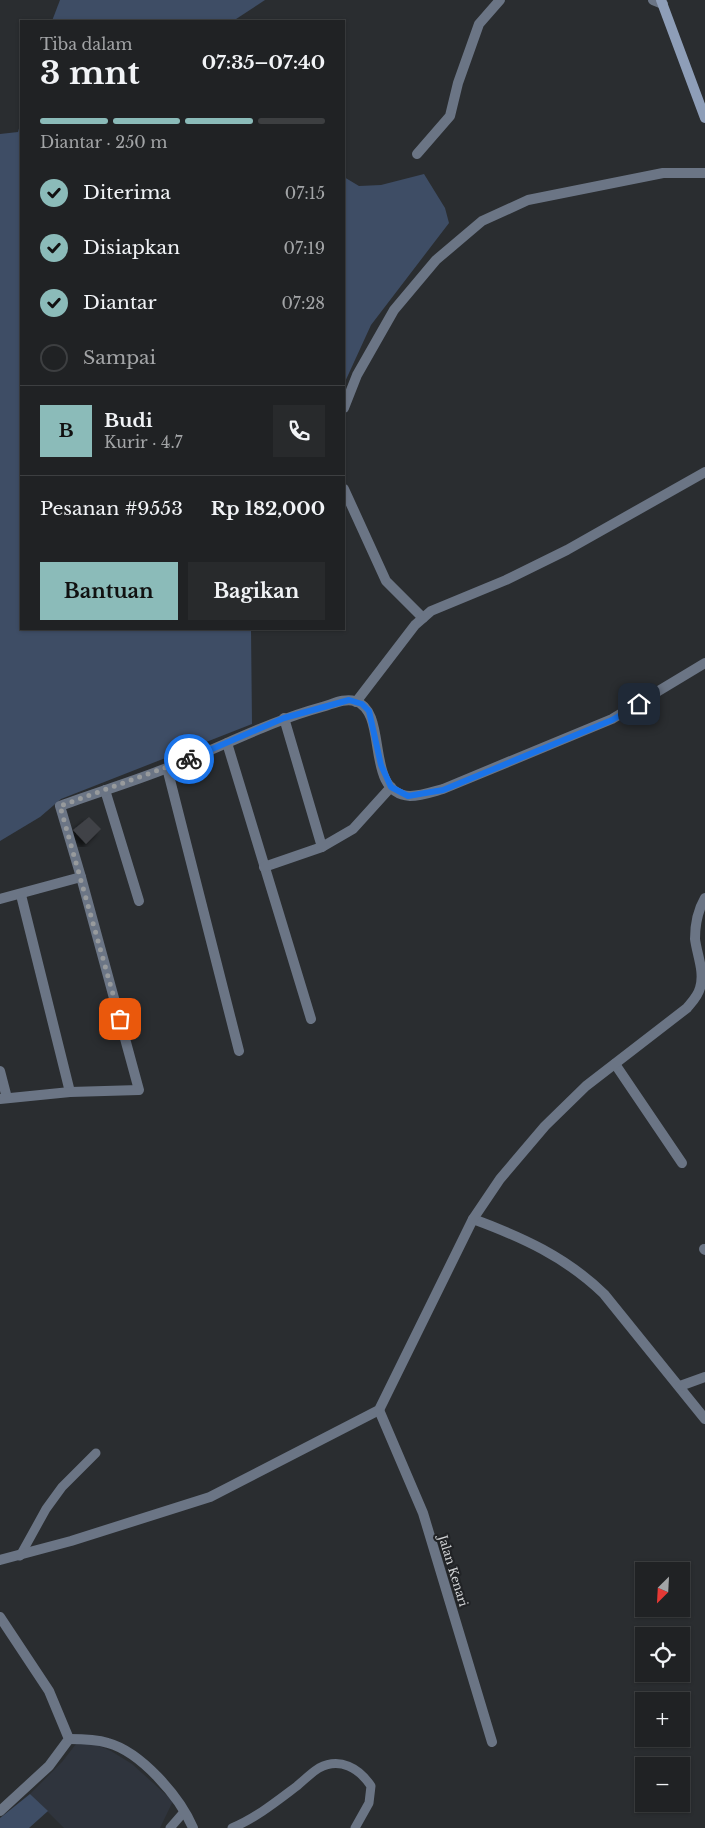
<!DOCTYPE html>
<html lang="id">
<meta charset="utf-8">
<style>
:root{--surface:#202224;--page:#282a2c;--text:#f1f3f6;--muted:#a2a4a6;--line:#3d3f41;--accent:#8bbbb9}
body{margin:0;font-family:"Libre Baskerville",serif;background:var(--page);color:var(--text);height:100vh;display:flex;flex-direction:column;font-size:19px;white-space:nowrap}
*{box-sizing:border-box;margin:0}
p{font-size:16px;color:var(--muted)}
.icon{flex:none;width:28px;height:28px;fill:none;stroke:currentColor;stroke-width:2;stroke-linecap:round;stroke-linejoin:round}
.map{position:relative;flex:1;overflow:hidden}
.side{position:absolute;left:20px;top:20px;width:325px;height:610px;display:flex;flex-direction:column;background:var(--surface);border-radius:0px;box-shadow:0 1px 4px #0004,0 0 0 1px var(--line)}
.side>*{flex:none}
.needle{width:32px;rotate:204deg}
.buttons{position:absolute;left:635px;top:1562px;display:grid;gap:10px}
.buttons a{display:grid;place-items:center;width:55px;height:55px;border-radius:0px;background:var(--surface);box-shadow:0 1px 4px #0004,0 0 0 1px var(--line);font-size:25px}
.pin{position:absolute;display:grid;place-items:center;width:42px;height:42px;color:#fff;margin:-21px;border-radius:10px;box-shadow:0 2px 8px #0006}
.courier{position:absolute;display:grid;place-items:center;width:50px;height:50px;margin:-25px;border:4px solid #1a73e8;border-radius:50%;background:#fff;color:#222;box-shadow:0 1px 6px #0007}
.summary em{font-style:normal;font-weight:800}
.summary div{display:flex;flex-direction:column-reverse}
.summary{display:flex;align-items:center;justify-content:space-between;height:85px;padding:0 20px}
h1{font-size:32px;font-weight:800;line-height:38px}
.bar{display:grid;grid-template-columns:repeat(4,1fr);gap:8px 5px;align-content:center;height:60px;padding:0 20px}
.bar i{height:6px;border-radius:4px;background:var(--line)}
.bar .active{background:var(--accent)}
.bar p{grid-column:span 4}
.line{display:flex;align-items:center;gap:12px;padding:0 20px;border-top:1px solid var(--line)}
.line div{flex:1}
.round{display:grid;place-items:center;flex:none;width:52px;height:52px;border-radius:0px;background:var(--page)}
ol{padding:0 20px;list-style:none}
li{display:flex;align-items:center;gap:15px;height:55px}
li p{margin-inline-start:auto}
li .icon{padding:5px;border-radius:50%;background:var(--accent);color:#111;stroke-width:4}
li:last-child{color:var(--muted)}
li i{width:28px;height:28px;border:2px solid var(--line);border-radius:50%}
.cta{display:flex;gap:10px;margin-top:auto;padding:10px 20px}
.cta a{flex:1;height:58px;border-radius:0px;background:var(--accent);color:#111;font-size:20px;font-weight:800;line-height:58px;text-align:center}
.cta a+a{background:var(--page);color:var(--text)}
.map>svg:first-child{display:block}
</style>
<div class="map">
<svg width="705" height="1828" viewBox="0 0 705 1828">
<defs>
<filter id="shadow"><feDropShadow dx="-4.5" dy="4.5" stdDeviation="2.5" flood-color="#0009"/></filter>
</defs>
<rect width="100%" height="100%" fill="#2a2d30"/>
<path fill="#2f343d" d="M76,1744H95L111,1751L132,1764L173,1801L160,1828H64L30,1794L62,1762Z"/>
<g fill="#3e4d65">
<path d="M60,0H265L233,21H52Z"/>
<path d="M21,121V629H251L252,724L61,799L40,817L0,841V134L18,132Z"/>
<path d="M424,174L445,208L449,223L371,325L344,384V177L359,186L381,185Z"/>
<path d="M30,1794L48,1811L29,1828H0V1818Z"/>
</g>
<path fill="#404246" filter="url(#shadow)" d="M89,817L101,829L86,844L73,830Z"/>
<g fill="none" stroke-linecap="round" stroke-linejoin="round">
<g stroke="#6b7585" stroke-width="9">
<path d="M20,1556L46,1509L62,1487L96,1453"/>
<path d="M170,1828L184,1812"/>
<path d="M232,1828C256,1818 277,1801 297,1786C304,1780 311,1773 319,1768C340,1757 359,1768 371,1786L369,1803L355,1828"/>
</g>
<g stroke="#6b7585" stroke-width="10">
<path d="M653,0L663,4"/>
<path d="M417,154L450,116L458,83L479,24L500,0"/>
<path d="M344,408L357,375L394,310L436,260L482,221L528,200L663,173H705"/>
<path d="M344,489L386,581L423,618"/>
<path d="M356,702L415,625L431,611L506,580L567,550L705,472"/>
<path d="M227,743L311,1019"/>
<path d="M167,768L239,1051"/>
<path d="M105,790L139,901"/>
<path d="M322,847L353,829L391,787"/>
<path d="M264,867L322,847L284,718"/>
<path d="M21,895L70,1092"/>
<path d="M0,899L81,877"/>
<path d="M615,1064L682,1163"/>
<path d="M0,1071L7,1098"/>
<path d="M0,1099L70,1092L139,1090L81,877L60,806C95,793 132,782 167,768C220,748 267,722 322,707C333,704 344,698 355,701C390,712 363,793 410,796C421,796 432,792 443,789L612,719L705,663"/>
<path d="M473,1219C522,1237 566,1257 604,1294L705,1419"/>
<path d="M704,1249L705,1250"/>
<path d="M680,1386L705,1377"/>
<path d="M379,1410L423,1513L492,1742"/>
<path d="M0,1560L71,1541L210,1497L379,1410L473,1219L500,1179L545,1126L586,1086L687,1008C692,1002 698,996 700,988C705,972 697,955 695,939C695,925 698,910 705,898"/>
<path d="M0,1617L49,1691L69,1739L49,1766L0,1811"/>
<path d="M69,1739C82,1739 95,1739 108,1743C141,1752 180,1797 193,1828"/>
</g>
<path stroke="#8e9eb8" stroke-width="10" d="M661,0L705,118"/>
</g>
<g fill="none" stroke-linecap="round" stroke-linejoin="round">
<path stroke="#979a9c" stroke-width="5" stroke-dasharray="0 9" d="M120,1019L60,806L189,759"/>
<path stroke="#1a73e8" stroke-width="6" d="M189,759L284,718L349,700L362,704L369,711L381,765L391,787L408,796L443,790L612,720L639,704"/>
</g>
<g text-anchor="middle" stroke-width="4.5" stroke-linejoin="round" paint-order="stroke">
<g font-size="12" fill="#d2d4d6" stroke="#212326">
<text transform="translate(453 1571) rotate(73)" y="4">Jalan Kenari</text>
</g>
</g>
</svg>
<div class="buttons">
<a><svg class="needle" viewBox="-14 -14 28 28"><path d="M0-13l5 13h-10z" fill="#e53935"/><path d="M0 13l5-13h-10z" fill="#a2a4a6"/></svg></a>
<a><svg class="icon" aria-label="locate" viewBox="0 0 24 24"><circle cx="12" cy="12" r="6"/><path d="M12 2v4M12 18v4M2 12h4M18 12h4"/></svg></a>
<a>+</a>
<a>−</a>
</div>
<div class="pin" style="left:120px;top:1019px;background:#ea580c"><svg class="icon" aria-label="bag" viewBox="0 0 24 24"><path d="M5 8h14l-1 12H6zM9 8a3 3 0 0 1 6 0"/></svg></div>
<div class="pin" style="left:639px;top:704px;background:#1f2937"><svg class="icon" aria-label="home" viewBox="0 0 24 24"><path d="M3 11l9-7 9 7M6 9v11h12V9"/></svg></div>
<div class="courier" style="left:189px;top:759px"><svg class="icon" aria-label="bike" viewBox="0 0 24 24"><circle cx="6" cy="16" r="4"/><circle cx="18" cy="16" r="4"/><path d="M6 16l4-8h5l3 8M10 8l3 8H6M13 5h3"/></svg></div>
<section class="side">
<div class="summary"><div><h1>3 mnt</h1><p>Tiba dalam</p></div><em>07:35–07:40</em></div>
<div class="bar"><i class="active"></i><i class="active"></i><i class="active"></i><i></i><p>Diantar · 250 m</p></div>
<ol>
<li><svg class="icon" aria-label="check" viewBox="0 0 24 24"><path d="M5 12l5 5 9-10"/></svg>Diterima<p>07:15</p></li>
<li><svg class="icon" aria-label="check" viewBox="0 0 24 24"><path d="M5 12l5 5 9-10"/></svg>Disiapkan<p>07:19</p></li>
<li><svg class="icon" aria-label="check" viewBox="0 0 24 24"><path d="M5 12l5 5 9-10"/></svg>Diantar<p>07:28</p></li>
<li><i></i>Sampai</li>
</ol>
<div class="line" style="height:90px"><b class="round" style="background:var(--accent);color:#111">B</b><div><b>Budi</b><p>Kurir · 4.7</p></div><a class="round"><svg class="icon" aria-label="phone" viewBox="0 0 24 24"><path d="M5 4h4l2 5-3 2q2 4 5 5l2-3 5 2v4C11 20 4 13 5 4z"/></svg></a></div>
<div class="line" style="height:65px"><div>Pesanan #9553</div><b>Rp 182,000</b></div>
<div class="cta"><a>Bantuan</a><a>Bagikan</a></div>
</section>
</div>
